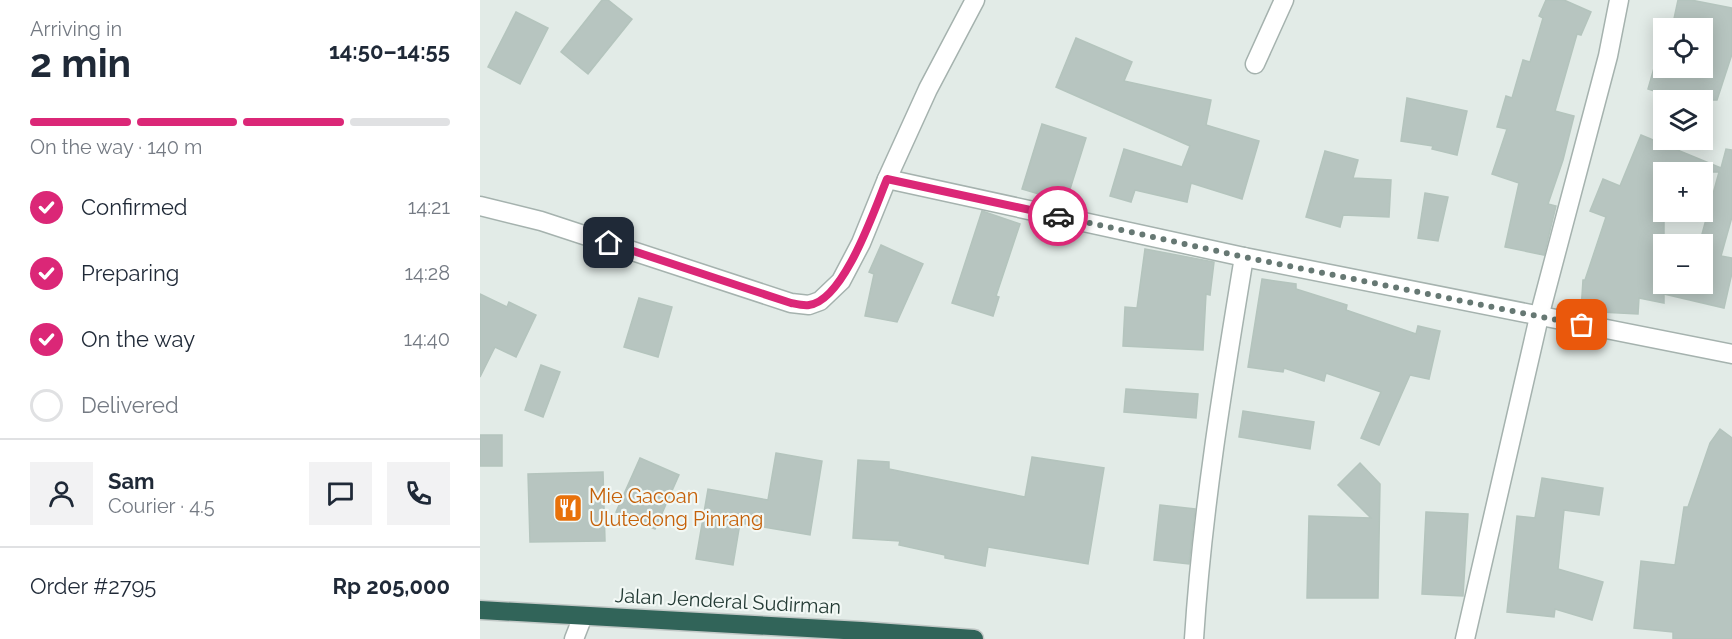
<!DOCTYPE html>
<meta charset="utf-8">
<style>
:root{--surface:#fff;--page:#f2f2f3;--text:#1f2937;--muted:#747a83;--line:#e0e1e3;--accent:#db2777}
body{margin:0;font-family:Raleway,sans-serif;background:var(--page);color:var(--text);height:100vh;display:flex;flex-direction:column;font-size:22px;white-space:nowrap}
*{box-sizing:border-box;margin:0}
p{font-size:20px;color:var(--muted)}
.icon{flex:none;width:33px;height:33px;fill:none;stroke:currentColor;stroke-width:2;stroke-linecap:round;stroke-linejoin:round}
.map{position:relative;flex:1;overflow:hidden}
.side{display:flex;flex-direction:column;background:var(--surface);width:480px}
.side>*{flex:none}
.buttons{position:absolute;left:1173px;top:18px;display:grid;gap:12px}
.buttons a{display:grid;place-items:center;width:60px;height:60px;border-radius:0px;background:var(--surface);box-shadow:0 3px 15px #0003;font-size:30px}
.pin{position:absolute;display:grid;place-items:center;width:51px;height:51px;color:#fff;margin:-26px;border-radius:12px;box-shadow:0 3px 9px #0006}
.courier{position:absolute;display:grid;place-items:center;width:60px;height:60px;margin:-30px;border:4px solid #db2777;border-radius:50%;background:#fff;color:#222;box-shadow:0 2px 8px #0007}
.overview em{font-style:normal;font-weight:700}
.overview div{display:flex;flex-direction:column-reverse}
.overview{display:flex;align-items:center;justify-content:space-between;height:102px;padding:0 30px}
h1{font-size:39px;font-weight:700;line-height:45px}
.bar{display:grid;grid-template-columns:repeat(4,1fr);gap:9px 6px;align-content:center;height:72px;padding:0 30px}
.bar i{height:8px;border-radius:4px;background:var(--line)}
.bar .current{background:var(--accent)}
.bar p{grid-column:span 4}
.line{display:flex;align-items:center;gap:15px;padding:0 30px;border-top:2px solid var(--line)}
.line div{flex:1}
.round{display:grid;place-items:center;flex:none;width:63px;height:63px;border-radius:0px;background:var(--page)}
ol{padding:0 30px;list-style:none}
li{display:flex;align-items:center;gap:18px;height:66px}
li p{margin-inline-start:auto}
li .icon{padding:6px;border-radius:50%;background:var(--accent);color:#fff;stroke-width:4}
li:last-child{color:var(--muted)}
li i{width:33px;height:33px;border:3px solid var(--line);border-radius:50%}
main{display:flex;flex:1;min-height:0}
.map>svg:first-child{display:block}
</style>
<main>
<section class="side">
<div class="overview"><div><h1>2 min</h1><p>Arriving in</p></div><em>14:50–14:55</em></div>
<div class="bar"><i class="current"></i><i class="current"></i><i class="current"></i><i></i><p>On the way · 140 m</p></div>
<ol>
<li><svg class="icon" aria-label="check" viewBox="0 0 24 24"><path d="M5 12l5 5 9-10"/></svg>Confirmed<p>14:21</p></li>
<li><svg class="icon" aria-label="check" viewBox="0 0 24 24"><path d="M5 12l5 5 9-10"/></svg>Preparing<p>14:28</p></li>
<li><svg class="icon" aria-label="check" viewBox="0 0 24 24"><path d="M5 12l5 5 9-10"/></svg>On the way<p>14:40</p></li>
<li><i></i>Delivered</li>
</ol>
<div class="line" style="height:108px"><a class="round"><svg class="icon" aria-label="person" viewBox="0 0 24 24"><circle cx="12" cy="8" r="4"/><path d="M4 21q1-7 8-7t8 7"/></svg></a><div><b>Sam</b><p>Courier · 4.5</p></div><a class="round"><svg class="icon" aria-label="chat" viewBox="0 0 24 24"><path d="M4 5h16v11H9l-5 4z"/></svg></a><a class="round"><svg class="icon" aria-label="phone" viewBox="0 0 24 24"><path d="M5 4h4l2 5-3 2q2 4 5 5l2-3 5 2v4C11 20 4 13 5 4z"/></svg></a></div>
<div class="line" style="height:78px"><div>Order #2795</div><b>Rp 205,000</b></div>
</section>
<div class="map">
<svg width="1252" height="639" viewBox="0 0 1252 639">
<rect width="100%" height="100%" fill="#e2ebe7"/>
<g fill="#b7c5c0" stroke="#b4c4bd" stroke-width="1.5" fill-rule="evenodd">
<path d="M122,0H128L152,19L108,74L81,52Z"/>
<path d="M1066,0H1084L1111,12L1101,35L1097,34L1075,111L1094,116L1083,160L1068,204L1076,206L1064,255L1025,247L1039,183L1012,174L1027,129L1017,127L1026,96L1032,98L1043,60L1050,62L1063,18L1059,16Z"/>
<path d="M1198,0H1211L1252,8V54L1237,100H1203L1168,89L1174,68H1222V28H1192Z"/>
<path d="M36,12L68,28L40,84L8,67Z"/>
<path d="M596,38L652,62L644,81L731,100L726,125L779,141L762,199L711,183L707,202L655,190L651,202L630,196L644,149L702,167L710,146L576,87Z"/>
<path d="M927,98L987,111L977,155L952,149L953,146L921,141Z"/>
<path d="M562,124L606,138L586,202L542,189Z"/>
<path d="M1161,135L1241,168L1246,149L1252,150V217L1241,256L1252,258V273L1244,308L1184,294V303L1159,298L1158,314L1101,311L1103,280H1105L1126,217L1110,211L1123,179L1140,186ZM1184,172H1239L1222,234V284H1184Z"/>
<path d="M845,151L878,160L873,178L911,180L909,217L863,215L860,227L826,217Z"/>
<path d="M945,193L968,197L958,241L938,238Z"/>
<path d="M502,211L540,224L516,296L519,297L513,316L472,303Z"/>
<path d="M401,245L443,264L417,322L385,316L394,274L389,272Z"/>
<path d="M665,249L734,262L730,295L726,294L723,350L643,346L645,307L657,308Z"/>
<path d="M782,279L816,284V289L867,305L866,310L936,334L938,326L960,331L949,379L930,375L899,445L881,438L901,392L846,373L844,381L804,368L803,372L768,367Z"/>
<path d="M0,294L27,307L29,302L56,315L36,357L15,347L0,377Z"/>
<path d="M159,298L192,307L178,357L144,347Z"/>
<path d="M61,365L80,372L63,417L45,410Z"/>
<path d="M646,389L718,394L716,418L644,412Z"/>
<path d="M763,411L834,422L830,449L759,437Z"/>
<path d="M1240,429L1252,438V639H1193V632L1154,628L1161,561L1195,565L1204,507H1208L1230,443Z"/>
<rect x="0" y="435" width="22" height="31"/>
<path d="M296,453L342,461L330,535L260,523L253,565L216,559L228,489L288,500Z"/>
<path d="M552,457L624,468L608,564L508,547L505,566L465,558V555L419,545L420,541L373,538L378,460L409,462V469L545,497Z"/>
<path d="M160,458L199,475L175,529L136,512Z"/>
<path d="M880,463L900,484L898,598H827L829,516L891,518L858,485Z"/>
<path d="M123,472L125,541L50,542L48,474Z"/>
<path d="M1062,478L1123,488L1119,515L1084,510L1078,569L1123,582L1112,620L1075,609L1074,617L1027,612L1037,516L1055,518Z"/>
<path d="M680,505L715,509L709,564L674,560Z"/>
<path d="M946,512L988,514L983,596L942,594Z"/>
</g>
<g fill="none" stroke-linecap="round" stroke-linejoin="round">
<g stroke="#a5b2ae" stroke-width="21">
<g id="minor">
<path d="M775,64L804,0"/>
<path d="M407,179L764,257L1252,354"/>
<path d="M0,206L61,221L311,303L329,305L340,301L361,281L381,243L407,179L448,89L495,0"/>
<path d="M94,639L103,616"/>
<path d="M714,639C722,511 743,384 764,257"/>
<path d="M985,639L1059,317L1128,56L1139,0"/>
</g>
</g>
<g stroke="#c1c8c6" stroke-width="21">
<path id="highway" d="M0,610L382,631L494,639"/>
</g>
<use href="#minor" stroke="#fff" stroke-width="18"/>
<use href="#highway" stroke="#316459" stroke-width="18"/>
</g>
<g fill="none" stroke-linecap="round" stroke-linejoin="round">
<path stroke="#667873" stroke-width="6" stroke-dasharray="0 10.8" d="M578,216L764,257L1102,325"/>
<path stroke="#db2777" stroke-width="8" d="M129,243L311,303C316,304 324,306 329,305C364,301 395,208 407,179L578,216"/>
</g>
<defs>
<g id="restaurant-square" transform="scale(1.5)"><rect x="-9" y="-9" width="18" height="18" rx="4" fill="#e8710a" stroke="#f2f8f5"/><path d="M-5-6h1v4h1v-4h1v4h1v-4h1v5L-1.5 .5V6h-2V.5L-5-1ZM5-6V6H3V1.5H1.5Q1.5-4 5-6Z" fill="#fff"/></g>
</defs>
<g fill-rule="evenodd">
<use href="#restaurant-square" x="88" y="508"/>
</g>
<g text-anchor="middle" stroke-width="4.5" stroke-linejoin="round" paint-order="stroke">
<g font-size="20" fill="#c56008" stroke="#f2f8f5" text-anchor="start">
<text x="109" y="503">Mie Gacoan<tspan x="109" dy="23">Ulutedong Pinrang</tspan></text>
</g>
<g font-size="20" fill="#233a34" stroke="#f2f8f5">
<text transform="translate(248 601) rotate(3)" y="7">Jalan Jenderal Sudirman</text>
</g>
</g>
</svg>
<div class="buttons">
<a><svg class="icon" aria-label="locate" viewBox="0 0 24 24"><circle cx="12" cy="12" r="6"/><path d="M12 2v4M12 18v4M2 12h4M18 12h4"/></svg></a>
<a><svg class="icon" aria-label="layers" viewBox="0 0 24 24"><path d="M12 4l9 5-9 5-9-5zM3 14l9 5 9-5"/></svg></a>
<a>+</a>
<a>−</a>
</div>
<div class="pin" style="left:1102px;top:325px;background:#ea580c"><svg class="icon" aria-label="bag" viewBox="0 0 24 24"><path d="M5 8h14l-1 12H6zM9 8a3 3 0 0 1 6 0"/></svg></div>
<div class="pin" style="left:129px;top:243px;background:#1f2937"><svg class="icon" aria-label="home" viewBox="0 0 24 24"><path d="M3 11l9-7 9 7M6 9v11h12V9"/></svg></div>
<div class="courier" style="left:578px;top:216px"><svg class="icon" aria-label="car" viewBox="0 0 24 24"><path d="M5 17H2v-5l4-1 3-4h7l3 4 3 1v5h-3M9 17h6M6 11h13"/><circle cx="7" cy="17" r="2"/><circle cx="17" cy="17" r="2"/></svg></div>
</div>
</main>
